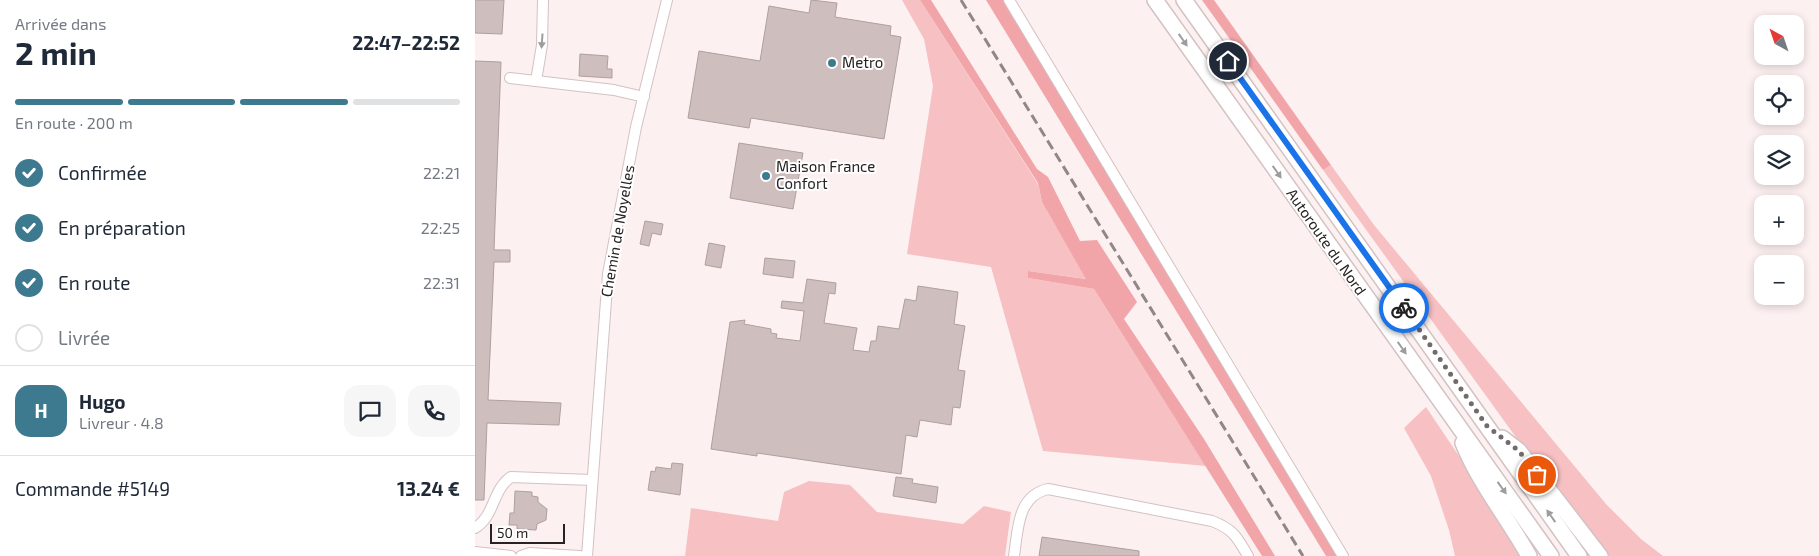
<!DOCTYPE html>
<html lang="fr">
<meta charset="utf-8">
<style>
:root{--surface:#fff;--page:#f6f6f7;--text:#1f2937;--muted:#747a83;--line:#e0e1e3;--accent:#3d7a90}
body{margin:0;font-family:"Exo 2",sans-serif;background:var(--page);color:var(--text);height:100vh;display:flex;flex-direction:column;font-size:19px;white-space:nowrap}
*{box-sizing:border-box;margin:0}
p{font-size:16px;color:var(--muted)}
.icon{flex:none;width:28px;height:28px;fill:none;stroke:currentColor;stroke-width:2;stroke-linecap:round;stroke-linejoin:round}
.map{position:relative;flex:1;overflow:hidden}
.panel{display:flex;flex-direction:column;background:var(--surface);width:475px}
.panel>*{flex:none}
.needle{width:32px;rotate:320deg}
.fabs{position:absolute;left:1279px;top:15px;display:grid;gap:10px}
.fabs a{display:grid;place-items:center;width:50px;height:50px;border-radius:10px;background:var(--surface);box-shadow:0 2px 8px #0003;font-size:25px}
.scale{position:absolute;left:15px;bottom:12px;width:75px;box-sizing:border-box;padding-left:5px;border:2px solid #282222;border-top:0;font-size:14px;line-height:18px;white-space:nowrap;color:#282222;-webkit-text-stroke:4px #fff;paint-order:stroke}
.pin{position:absolute;display:grid;place-items:center;width:42px;height:42px;color:#fff;margin:-21px;border:2px solid #fff;border-radius:50%;box-shadow:0 1px 5px #0007}
.courier{position:absolute;display:grid;place-items:center;width:50px;height:50px;margin:-25px;border:4px solid #1a73e8;border-radius:50%;background:#fff;color:#222;box-shadow:0 1px 6px #0007}
.head em{font-style:normal;font-weight:700}
.head div{display:flex;flex-direction:column-reverse}
.head{display:flex;align-items:center;justify-content:space-between;height:85px;padding:0 15px}
h1{font-size:32px;font-weight:700;line-height:38px}
.bar{display:grid;grid-template-columns:repeat(4,1fr);gap:8px 5px;align-content:center;height:60px;padding:0 15px}
.bar i{height:6px;border-radius:4px;background:var(--line)}
.bar .on{background:var(--accent)}
.bar p{grid-column:span 4}
.line{display:flex;align-items:center;gap:12px;padding:0 15px;border-top:1px solid var(--line)}
.line div{flex:1}
.round{display:grid;place-items:center;flex:none;width:52px;height:52px;border-radius:15px;background:var(--page)}
ol{padding:0 15px;list-style:none}
li{display:flex;align-items:center;gap:15px;height:55px}
li p{margin-inline-start:auto}
li .icon{padding:5px;border-radius:50%;background:var(--accent);color:#fff;stroke-width:4}
li:last-child{color:var(--muted)}
li i{width:28px;height:28px;border:2px solid var(--line);border-radius:50%}
main{display:flex;flex:1;min-height:0}
.map>svg:first-child{display:block}
</style>
<main>
<section class="panel">
<div class="head"><div><h1>2 min</h1><p>Arrivée dans</p></div><em>22:47–22:52</em></div>
<div class="bar"><i class="on"></i><i class="on"></i><i class="on"></i><i></i><p>En route · 200 m</p></div>
<ol>
<li><svg class="icon" aria-label="check" viewBox="0 0 24 24"><path d="M5 12l5 5 9-10"/></svg>Confirmée<p>22:21</p></li>
<li><svg class="icon" aria-label="check" viewBox="0 0 24 24"><path d="M5 12l5 5 9-10"/></svg>En préparation<p>22:25</p></li>
<li><svg class="icon" aria-label="check" viewBox="0 0 24 24"><path d="M5 12l5 5 9-10"/></svg>En route<p>22:31</p></li>
<li><i></i>Livrée</li>
</ol>
<div class="line" style="height:90px"><b class="round" style="background:var(--accent);color:#fff">H</b><div><b>Hugo</b><p>Livreur · 4.8</p></div><a class="round"><svg class="icon" aria-label="chat" viewBox="0 0 24 24"><path d="M4 5h16v11H9l-5 4z"/></svg></a><a class="round"><svg class="icon" aria-label="phone" viewBox="0 0 24 24"><path d="M5 4h4l2 5-3 2q2 4 5 5l2-3 5 2v4C11 20 4 13 5 4z"/></svg></a></div>
<div class="line" style="height:65px"><div>Commande #5149</div><b>13.24 €</b></div>
</section>
<div class="map">
<svg width="1344" height="556" viewBox="0 0 1344 556">
<rect width="100%" height="100%" fill="#fdf0f0"/>
<g fill="#f7c0c3">
<path d="M427,0H445L563,184L567,202L612,279L553,271V278L619,289L731,466L568,451L516,267L432,254L458,86L449,39Z"/>
<path d="M856,165L899,225L1131,504L1166,539L1188,556H1133L1048,447L848,170Z"/>
<path d="M951,407L1039,538L1050,556H980L974,530L956,476L929,428Z"/>
<path d="M334,481L375,485L402,512L488,524L509,506L536,512L530,556H210L216,508L303,521L309,492Z"/>
</g>
<g fill="#f1a5a9">
<path d="M445,0H456L562,169L573,177L605,241L622,240L662,302L649,319L729,439L800,556H787L619,289L553,278V271L611,279L567,202L563,183Z"/>
<path d="M511,0H533L868,556H851Z"/>
<path d="M727,0H739L856,165L848,170Z"/>
</g>
<g fill="#cebebe" stroke="#af9f9f">
<path d="M0,0H29L27,34L0,33Z"/>
<path d="M336,0L362,3L360,17L416,26L415,35L426,37L409,139L276,118L274,128L213,118L224,51L285,61L294,6L334,13Z"/>
<path d="M105,54L133,56L132,69H137V78L104,76Z"/>
<path d="M0,61L26,62L19,250H35V262H19L13,400L86,403L84,425L12,423L9,500H0Z"/>
<path d="M264,143L328,153L318,209L255,198Z"/>
<path d="M170,221L188,224L186,235L177,233L174,246L165,244Z"/>
<path d="M234,243L250,246L246,268L230,265Z"/>
<path d="M290,258L320,261L318,278L288,274Z"/>
<path d="M332,279L361,283L360,294L354,293L349,323L382,328L378,350L394,352L396,341H401L403,326L424,329L430,299L441,301L443,286L483,292L479,324L490,326L483,370L490,371L485,408L478,407L476,425L445,420L442,437L431,435L426,474L282,453V456L236,449L255,322L270,320L269,324L296,329V333L302,334L301,338L325,341L329,311L306,308L307,301L328,303Z"/>
<path d="M197,463L208,464L205,495L173,490L176,471L180,472L181,467L196,469Z"/>
<path d="M421,477L438,479L437,483L463,487L461,503L418,496Z"/>
<path d="M40,491L57,492V496L63,497V502L72,509L71,520L62,524L61,530L42,529V525H34L35,513H39Z"/>
<path d="M567,537L664,551V556H564Z"/>
</g>
<g fill="none" stroke-linecap="round" stroke-linejoin="round">
<g stroke="#d3c2c3" stroke-width="12">
<g id="minor">
<path d="M534,0L868,556"/>
<path d="M35,78L139,90L169,97"/>
<path d="M61,81L67,45L68,0"/>
<path d="M0,528C20,516 17,490 36,477L117,480"/>
<path d="M0,552L36,556"/>
<path d="M46,556L55,553L105,556"/>
<path d="M112,556L133,274L161,127L192,0"/>
<path d="M539,556C543,530 542,496 573,489L737,521C758,529 762,537 773,556"/>
</g>
</g>
<g stroke="#d3c2c3" stroke-width="18">
<g id="highway">
<path d="M680,0L1076,556"/>
<path d="M709,0L1104,556"/>
<path d="M1027,438L1044,451L1125,556"/>
<path d="M988,443C1004,483 1033,518 1054,556"/>
</g>
</g>
<use href="#minor" stroke="#fff" stroke-width="10"/>
<use href="#highway" stroke="#fff" stroke-width="15"/>
<path stroke="#918787" stroke-width="3" stroke-dasharray="10 5" stroke-linecap="butt" d="M486,0L828,556"/>
</g>
<defs><path id="oneway-solid" d="M-6-.8H1V-3.2L6.5 0L1 3.2V.8H-6Z" transform="scale(1.25)"/></defs>
<g fill="#9e9c9c">
<use href="#oneway-solid" transform="translate(708 40) rotate(55)"/>
<use href="#oneway-solid" transform="translate(67 41) rotate(94)"/>
<use href="#oneway-solid" transform="translate(802 172) rotate(55)"/>
<use href="#oneway-solid" transform="translate(927 348) rotate(55)"/>
<use href="#oneway-solid" transform="translate(1027 488) rotate(54)"/>
<use href="#oneway-solid" transform="translate(1076 516) rotate(-125)"/>
</g>
<g fill="none" stroke-linecap="round" stroke-linejoin="round">
<path stroke="#736a6a" stroke-width="5" stroke-dasharray="0 9" d="M929,308L1012,426L1044,451L1062,475"/>
<path stroke="#1a73e8" stroke-width="6" d="M753,61L929,308"/>
</g>
<g fill="#3d7a90" stroke="#fff" stroke-width="2">
<circle cx="357" cy="63" r="5"/>
<circle cx="291" cy="176" r="5"/>
</g>
<g text-anchor="middle" stroke-width="4" stroke-linejoin="round" paint-order="stroke">
<g font-size="15" fill="#282222" stroke="#fff" text-anchor="start">
<text x="367" y="68">Metro</text>
<text x="301" y="172">Maison France<tspan x="301" dy="17">Confort</tspan></text>
</g>
<g font-size="15" fill="#282222" stroke="#fff">
<text transform="translate(143 231) rotate(-80)" y="5">Chemin de Noyelles</text>
<text transform="translate(851 242) rotate(55)" y="5">Autoroute du Nord</text>
</g>
</g>
</svg>
<div class="fabs">
<a><svg class="needle" viewBox="-14 -14 28 28"><path d="M0-13l5 13h-10z" fill="#e53935"/><path d="M0 13l5-13h-10z" fill="#747a83"/></svg></a>
<a><svg class="icon" aria-label="locate" viewBox="0 0 24 24"><circle cx="12" cy="12" r="6"/><path d="M12 2v4M12 18v4M2 12h4M18 12h4"/></svg></a>
<a><svg class="icon" aria-label="layers" viewBox="0 0 24 24"><path d="M12 4l9 5-9 5-9-5zM3 14l9 5 9-5"/></svg></a>
<a>+</a>
<a>−</a>
</div>
<div class="scale">50 m</div>
<div class="pin" style="left:1062px;top:475px;background:#ea580c"><svg class="icon" aria-label="bag" viewBox="0 0 24 24"><path d="M5 8h14l-1 12H6zM9 8a3 3 0 0 1 6 0"/></svg></div>
<div class="pin" style="left:753px;top:61px;background:#1f2937"><svg class="icon" aria-label="home" viewBox="0 0 24 24"><path d="M3 11l9-7 9 7M6 9v11h12V9"/></svg></div>
<div class="courier" style="left:929px;top:308px"><svg class="icon" aria-label="bike" viewBox="0 0 24 24"><circle cx="6" cy="16" r="4"/><circle cx="18" cy="16" r="4"/><path d="M6 16l4-8h5l3 8M10 8l3 8H6M13 5h3"/></svg></div>
</div>
</main>
